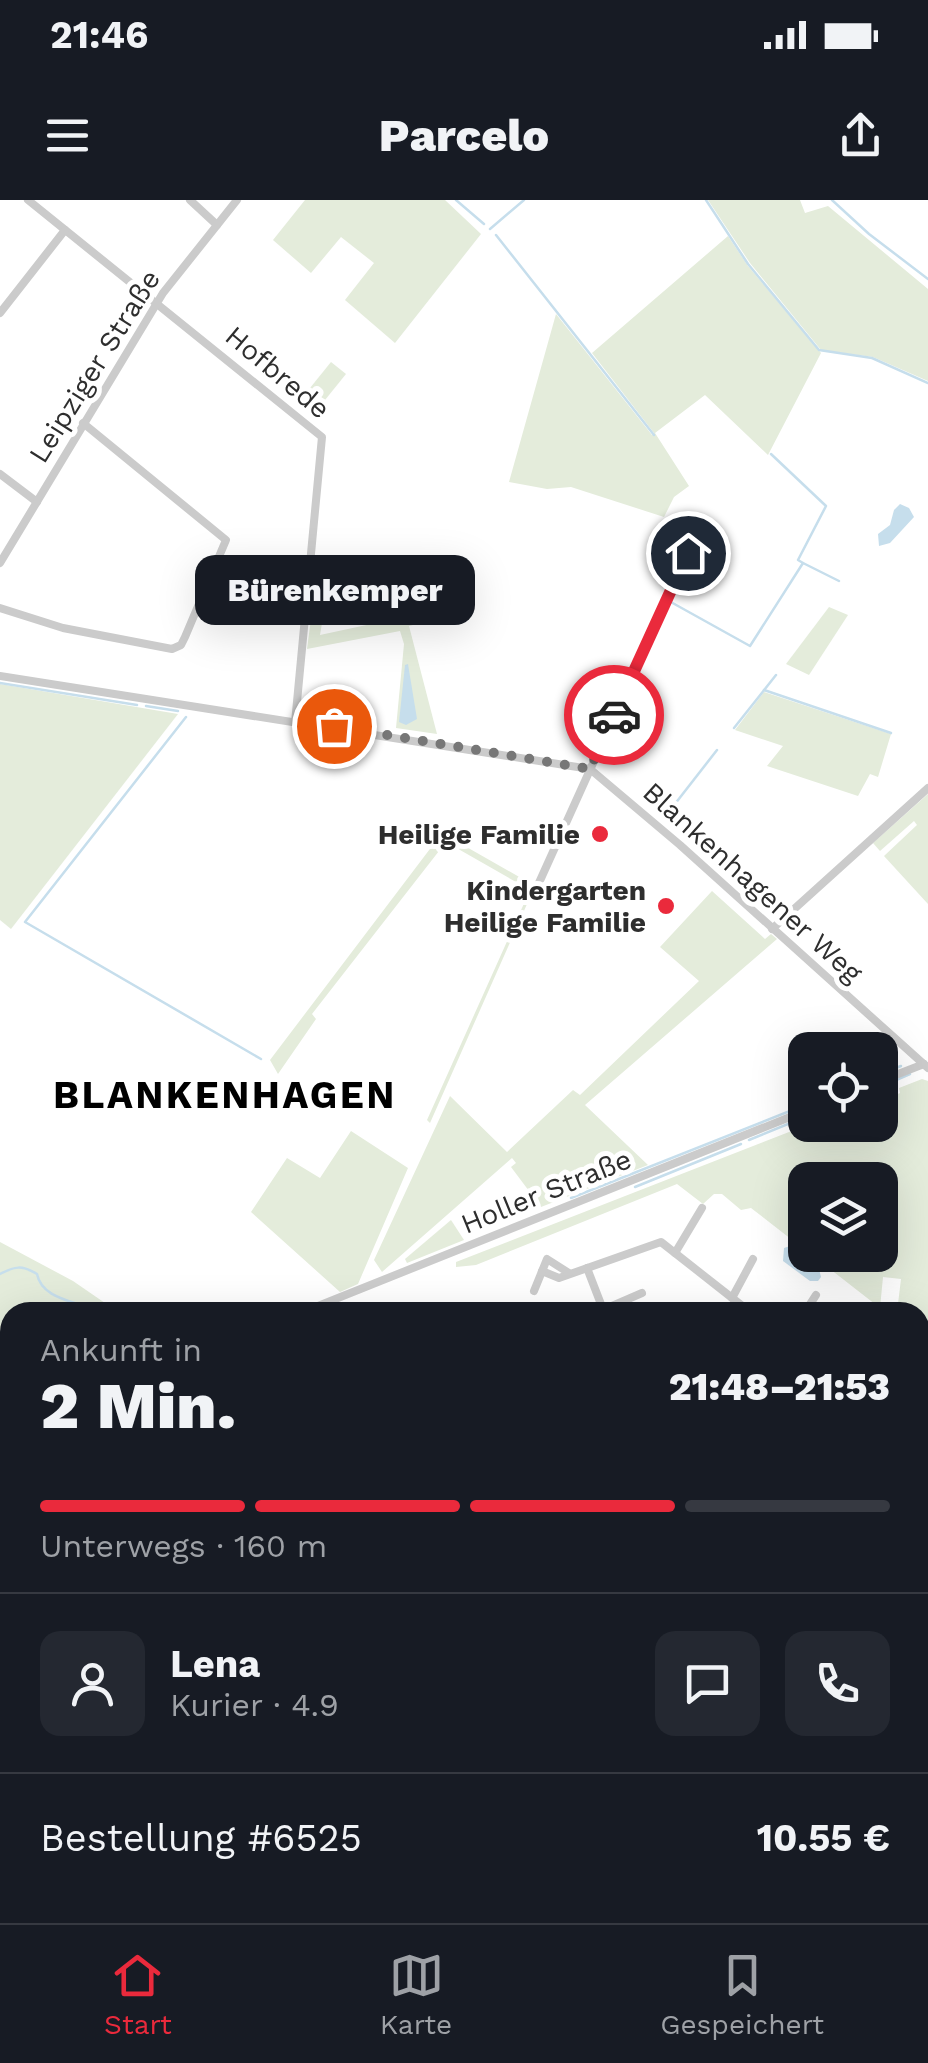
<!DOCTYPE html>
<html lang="de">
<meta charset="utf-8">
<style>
:root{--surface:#171b24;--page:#242831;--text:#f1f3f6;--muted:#9ea1a6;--line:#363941;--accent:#ea2a3c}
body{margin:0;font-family:"Work Sans",sans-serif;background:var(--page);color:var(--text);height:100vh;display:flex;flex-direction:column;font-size:38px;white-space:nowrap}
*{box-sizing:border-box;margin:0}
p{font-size:32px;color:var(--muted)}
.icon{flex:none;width:55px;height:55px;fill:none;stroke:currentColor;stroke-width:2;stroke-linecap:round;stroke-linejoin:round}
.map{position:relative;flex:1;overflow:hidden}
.details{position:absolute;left:0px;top:1102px;width:930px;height:622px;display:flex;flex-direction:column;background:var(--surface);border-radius:30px 30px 0 0;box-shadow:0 10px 40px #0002}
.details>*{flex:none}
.controls{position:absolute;left:788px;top:832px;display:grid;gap:20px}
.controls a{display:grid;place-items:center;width:110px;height:110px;border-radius:20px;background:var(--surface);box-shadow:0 10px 40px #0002;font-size:50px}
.pin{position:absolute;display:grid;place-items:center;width:85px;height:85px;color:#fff;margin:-42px;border:5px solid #fff;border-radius:50%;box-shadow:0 2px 10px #0007}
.courier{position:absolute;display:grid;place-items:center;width:100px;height:100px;margin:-50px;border:8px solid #ea2a3c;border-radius:50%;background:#fff;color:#222;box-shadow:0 2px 12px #0007}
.bubble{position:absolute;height:70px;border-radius:20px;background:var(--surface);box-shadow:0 10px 40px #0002;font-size:32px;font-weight:800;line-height:70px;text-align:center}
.head em{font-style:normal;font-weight:800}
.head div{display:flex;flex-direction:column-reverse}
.head{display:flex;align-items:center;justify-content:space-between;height:170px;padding:0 40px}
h1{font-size:65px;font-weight:800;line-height:75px}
.bar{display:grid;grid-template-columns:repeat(4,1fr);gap:15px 10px;align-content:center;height:120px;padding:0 40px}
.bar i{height:12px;border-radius:8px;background:var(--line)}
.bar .selected{background:var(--accent)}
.bar p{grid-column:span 4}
.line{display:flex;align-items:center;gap:25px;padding:0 40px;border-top:2px solid var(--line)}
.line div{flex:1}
.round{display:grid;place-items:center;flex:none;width:105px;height:105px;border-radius:20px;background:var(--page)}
.status{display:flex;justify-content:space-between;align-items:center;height:70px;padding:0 50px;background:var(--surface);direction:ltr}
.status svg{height:28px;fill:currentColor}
header{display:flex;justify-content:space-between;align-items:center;height:130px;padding:0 40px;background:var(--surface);font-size:45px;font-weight:800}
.tab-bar{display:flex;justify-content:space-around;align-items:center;height:140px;border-top:2px solid var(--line);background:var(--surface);font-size:28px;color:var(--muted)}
.tab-bar a{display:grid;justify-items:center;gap:5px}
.tab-bar .selected{color:var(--accent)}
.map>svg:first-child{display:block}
</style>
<div class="status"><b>21:46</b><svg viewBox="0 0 49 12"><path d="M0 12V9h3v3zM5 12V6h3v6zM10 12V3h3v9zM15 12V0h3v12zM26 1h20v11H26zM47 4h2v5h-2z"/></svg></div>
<header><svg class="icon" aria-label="menu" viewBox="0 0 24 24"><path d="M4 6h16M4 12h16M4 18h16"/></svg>Parcelo<svg class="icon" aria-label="share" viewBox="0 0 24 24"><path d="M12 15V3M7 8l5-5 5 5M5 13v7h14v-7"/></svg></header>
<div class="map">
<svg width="928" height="1723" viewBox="0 0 928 1723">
<rect width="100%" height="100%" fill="#fff"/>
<g fill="#e4ecdb">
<path d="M305,0H445L481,34L395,143L345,100L374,63L341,37L311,73L273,40Z"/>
<path d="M708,0H800L805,13L828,6L928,89V181L873,157L821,150L750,63Z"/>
<path d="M728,36L748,66L821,153L768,255L705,195L655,233L689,286L674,297L664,317L571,287L547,289L509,282L556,114L652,235L654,233L592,153Z"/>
<path d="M331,162L346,174L325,200L310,188Z"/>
<path d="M316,381L342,385L326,399L320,435L427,412L429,421L409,426L437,534L396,528L404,444L400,431L307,449Z"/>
<path d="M829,407L848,415L809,475L786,464Z"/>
<path d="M0,484L178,514L11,729L0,720Z"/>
<path d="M764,492L891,534L878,577L870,574L858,596L767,566L783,546L735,530Z"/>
<path d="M928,594V704L884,656L917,625L914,621L880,651L873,643Z"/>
<path d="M442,633L535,686L430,923L427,920L530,690L446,642L312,814L316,819L278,874L270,860Z"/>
<path d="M712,691L765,739L771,734L777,739L585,905L648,965L541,1007L511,967L516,963L512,958L382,1072L374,1060L450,896L507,952L573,890L580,895L699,781L660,747Z"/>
<path d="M922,879L928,881V1145L920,1138V1112H897L901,1079L883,1077L880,1108L812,1055H880V980H805V1050L751,1008L741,1010L722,994H714L703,1004L677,984L476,1065L456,1067V1062L807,925H880V896L886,894L889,898L900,893L899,888Z"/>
<path d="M351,931L408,968L358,1084L340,1092L251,1012L287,958L320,978Z"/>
<path d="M451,1020L464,1040L407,1063L405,1059Z"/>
<path d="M0,1042L73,1081L118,1112H10V1186H0Z"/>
</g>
<g fill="#c6deec">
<path d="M900,304L909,308L914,317L890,343L879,346L878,334L890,325L894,310Z"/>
<path d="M408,464L417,519L406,525L399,522L405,465Z"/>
<path d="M790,1046L818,1065L821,1077L818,1081H810L783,1061L784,1048Z"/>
</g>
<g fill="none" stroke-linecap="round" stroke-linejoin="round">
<g stroke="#c6deec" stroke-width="2.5">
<path d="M456,0L484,24"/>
<path d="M706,0L748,64L819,150L872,158L928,183"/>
<path d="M832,0L869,34L928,79"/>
<path d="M490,29L524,0"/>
<path d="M496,35L654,235"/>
<path d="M771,254L826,306L798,360L803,363"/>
<path d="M669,401L750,446L803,363L839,381"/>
<path d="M0,483L137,505"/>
<path d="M764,490L891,533"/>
<path d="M146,506L178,511"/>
<path d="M186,517L25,722L261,859"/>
<path d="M734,528L776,475"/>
<path d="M664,618L717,550"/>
<path d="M880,874L901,866"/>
<path d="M880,887L910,874"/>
<path d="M749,940L805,917"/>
<path d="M635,987L741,944"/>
<path d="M571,998L805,905"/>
<path d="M0,1074C15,1066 22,1065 37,1074C42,1100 78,1101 98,1112"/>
<path d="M337,1715L341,1723"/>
</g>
<g stroke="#cbcbcb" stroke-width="8">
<path d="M28,0L322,237L295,523"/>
<path d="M190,0L217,25"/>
<path d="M0,113L65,30"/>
<path d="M0,274L37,302"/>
<path d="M0,363L163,93L237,0"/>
<path d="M0,408L63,428L172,449L181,445L185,437L226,340L83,223"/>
<path d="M0,476L590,569L680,645L928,868"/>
<path d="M538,685L688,353"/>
<path d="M772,729L928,588"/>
<path d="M880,881L924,864"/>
<path d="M675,1053L702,1008"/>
<path d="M587,1068L604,1112"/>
<path d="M542,1071L559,1078L661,1042L750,1112"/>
<path d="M534,1091L547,1059L569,1073"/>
<path d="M732,1098L753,1059"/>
<path d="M605,1109L642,1093"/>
<path d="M303,1112L805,911"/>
<path d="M805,1112L816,1095"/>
<path d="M0,1193L10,1192"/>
<path d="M920,1228L928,1221"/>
<path d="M920,1507L928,1511"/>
<path d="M920,1531L928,1519"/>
<path d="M920,1695L928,1687"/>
<path d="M353,1715L357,1723"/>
<path d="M707,1715L717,1723"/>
<path d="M417,1719L423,1723"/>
<path d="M890,1722L898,1715"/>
<path d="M777,1723L784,1715"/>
</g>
<g stroke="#838383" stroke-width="2.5" stroke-dasharray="10 8" stroke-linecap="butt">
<path d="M0,1665L10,1694"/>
<path d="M17,1715L20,1723"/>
</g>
</g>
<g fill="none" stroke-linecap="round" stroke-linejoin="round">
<path stroke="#777" stroke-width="10" stroke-dasharray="0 18" d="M334,526L590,569L614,515"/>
<path stroke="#ea2a3c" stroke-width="12" d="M614,515L688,353"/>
</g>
<g fill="#ea2a3c" stroke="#fff" stroke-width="4">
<circle cx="600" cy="634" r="10"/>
<circle cx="666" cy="706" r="10"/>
</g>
<g text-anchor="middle" stroke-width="10" stroke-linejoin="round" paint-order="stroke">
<g font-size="28" fill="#2e2e2e" stroke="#fff">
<text transform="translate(94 166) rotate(-58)" y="10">Leipziger Straße</text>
<text transform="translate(278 172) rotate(40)" y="10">Hofbrede</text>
<text transform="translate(753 682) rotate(42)" y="10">Blankenhagener Weg</text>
<text transform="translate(546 991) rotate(-22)" y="10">Holler Straße</text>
</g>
<g font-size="28" font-weight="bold" fill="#2e2e2e" stroke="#fff" text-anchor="end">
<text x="580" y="644">Heilige Familie</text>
<text x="646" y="700">Kindergarten<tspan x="646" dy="32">Heilige Familie</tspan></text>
</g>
<g font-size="38" font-weight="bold" letter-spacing="2.5" fill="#000" stroke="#fff">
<text x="225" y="908">BLANKENHAGEN</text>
</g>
</g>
</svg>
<div class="controls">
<a><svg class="icon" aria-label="locate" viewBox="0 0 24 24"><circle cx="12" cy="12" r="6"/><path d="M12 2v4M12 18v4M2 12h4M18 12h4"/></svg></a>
<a><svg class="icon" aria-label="layers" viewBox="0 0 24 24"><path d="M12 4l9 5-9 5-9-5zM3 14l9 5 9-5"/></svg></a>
</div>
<div class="pin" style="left:334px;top:526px;background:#ea580c"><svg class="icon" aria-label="bag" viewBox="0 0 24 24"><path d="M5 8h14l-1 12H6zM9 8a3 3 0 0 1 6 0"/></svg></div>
<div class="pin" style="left:688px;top:353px;background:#1f2937"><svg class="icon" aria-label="home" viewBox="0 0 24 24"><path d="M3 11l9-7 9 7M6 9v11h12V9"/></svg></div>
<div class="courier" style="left:614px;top:515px"><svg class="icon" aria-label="car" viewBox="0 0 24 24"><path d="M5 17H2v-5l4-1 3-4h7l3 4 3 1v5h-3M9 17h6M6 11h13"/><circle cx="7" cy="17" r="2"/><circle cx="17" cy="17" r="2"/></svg></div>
<div class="bubble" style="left:195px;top:355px;width:280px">Bürenkemper</div>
<section class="details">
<div class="head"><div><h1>2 Min.</h1><p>Ankunft in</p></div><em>21:48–21:53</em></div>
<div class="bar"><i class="selected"></i><i class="selected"></i><i class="selected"></i><i></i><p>Unterwegs · 160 m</p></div>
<div class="line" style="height:180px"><a class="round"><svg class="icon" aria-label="person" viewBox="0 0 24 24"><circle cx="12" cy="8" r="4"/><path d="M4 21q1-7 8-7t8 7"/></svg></a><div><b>Lena</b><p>Kurier · 4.9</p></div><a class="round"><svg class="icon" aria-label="chat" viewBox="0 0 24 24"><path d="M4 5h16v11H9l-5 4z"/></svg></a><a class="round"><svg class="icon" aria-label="phone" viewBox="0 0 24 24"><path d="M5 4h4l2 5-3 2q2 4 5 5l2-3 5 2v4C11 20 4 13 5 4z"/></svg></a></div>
<div class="line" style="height:130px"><div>Bestellung #6525</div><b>10.55 €</b></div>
</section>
</div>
<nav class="tab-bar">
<a class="selected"><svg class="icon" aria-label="home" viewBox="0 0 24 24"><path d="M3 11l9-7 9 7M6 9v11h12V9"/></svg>Start</a>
<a><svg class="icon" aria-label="map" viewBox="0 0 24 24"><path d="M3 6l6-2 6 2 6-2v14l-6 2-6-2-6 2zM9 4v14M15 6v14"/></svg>Karte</a>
<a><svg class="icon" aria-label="saved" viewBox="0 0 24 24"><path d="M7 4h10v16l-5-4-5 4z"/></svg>Gespeichert</a>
</nav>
